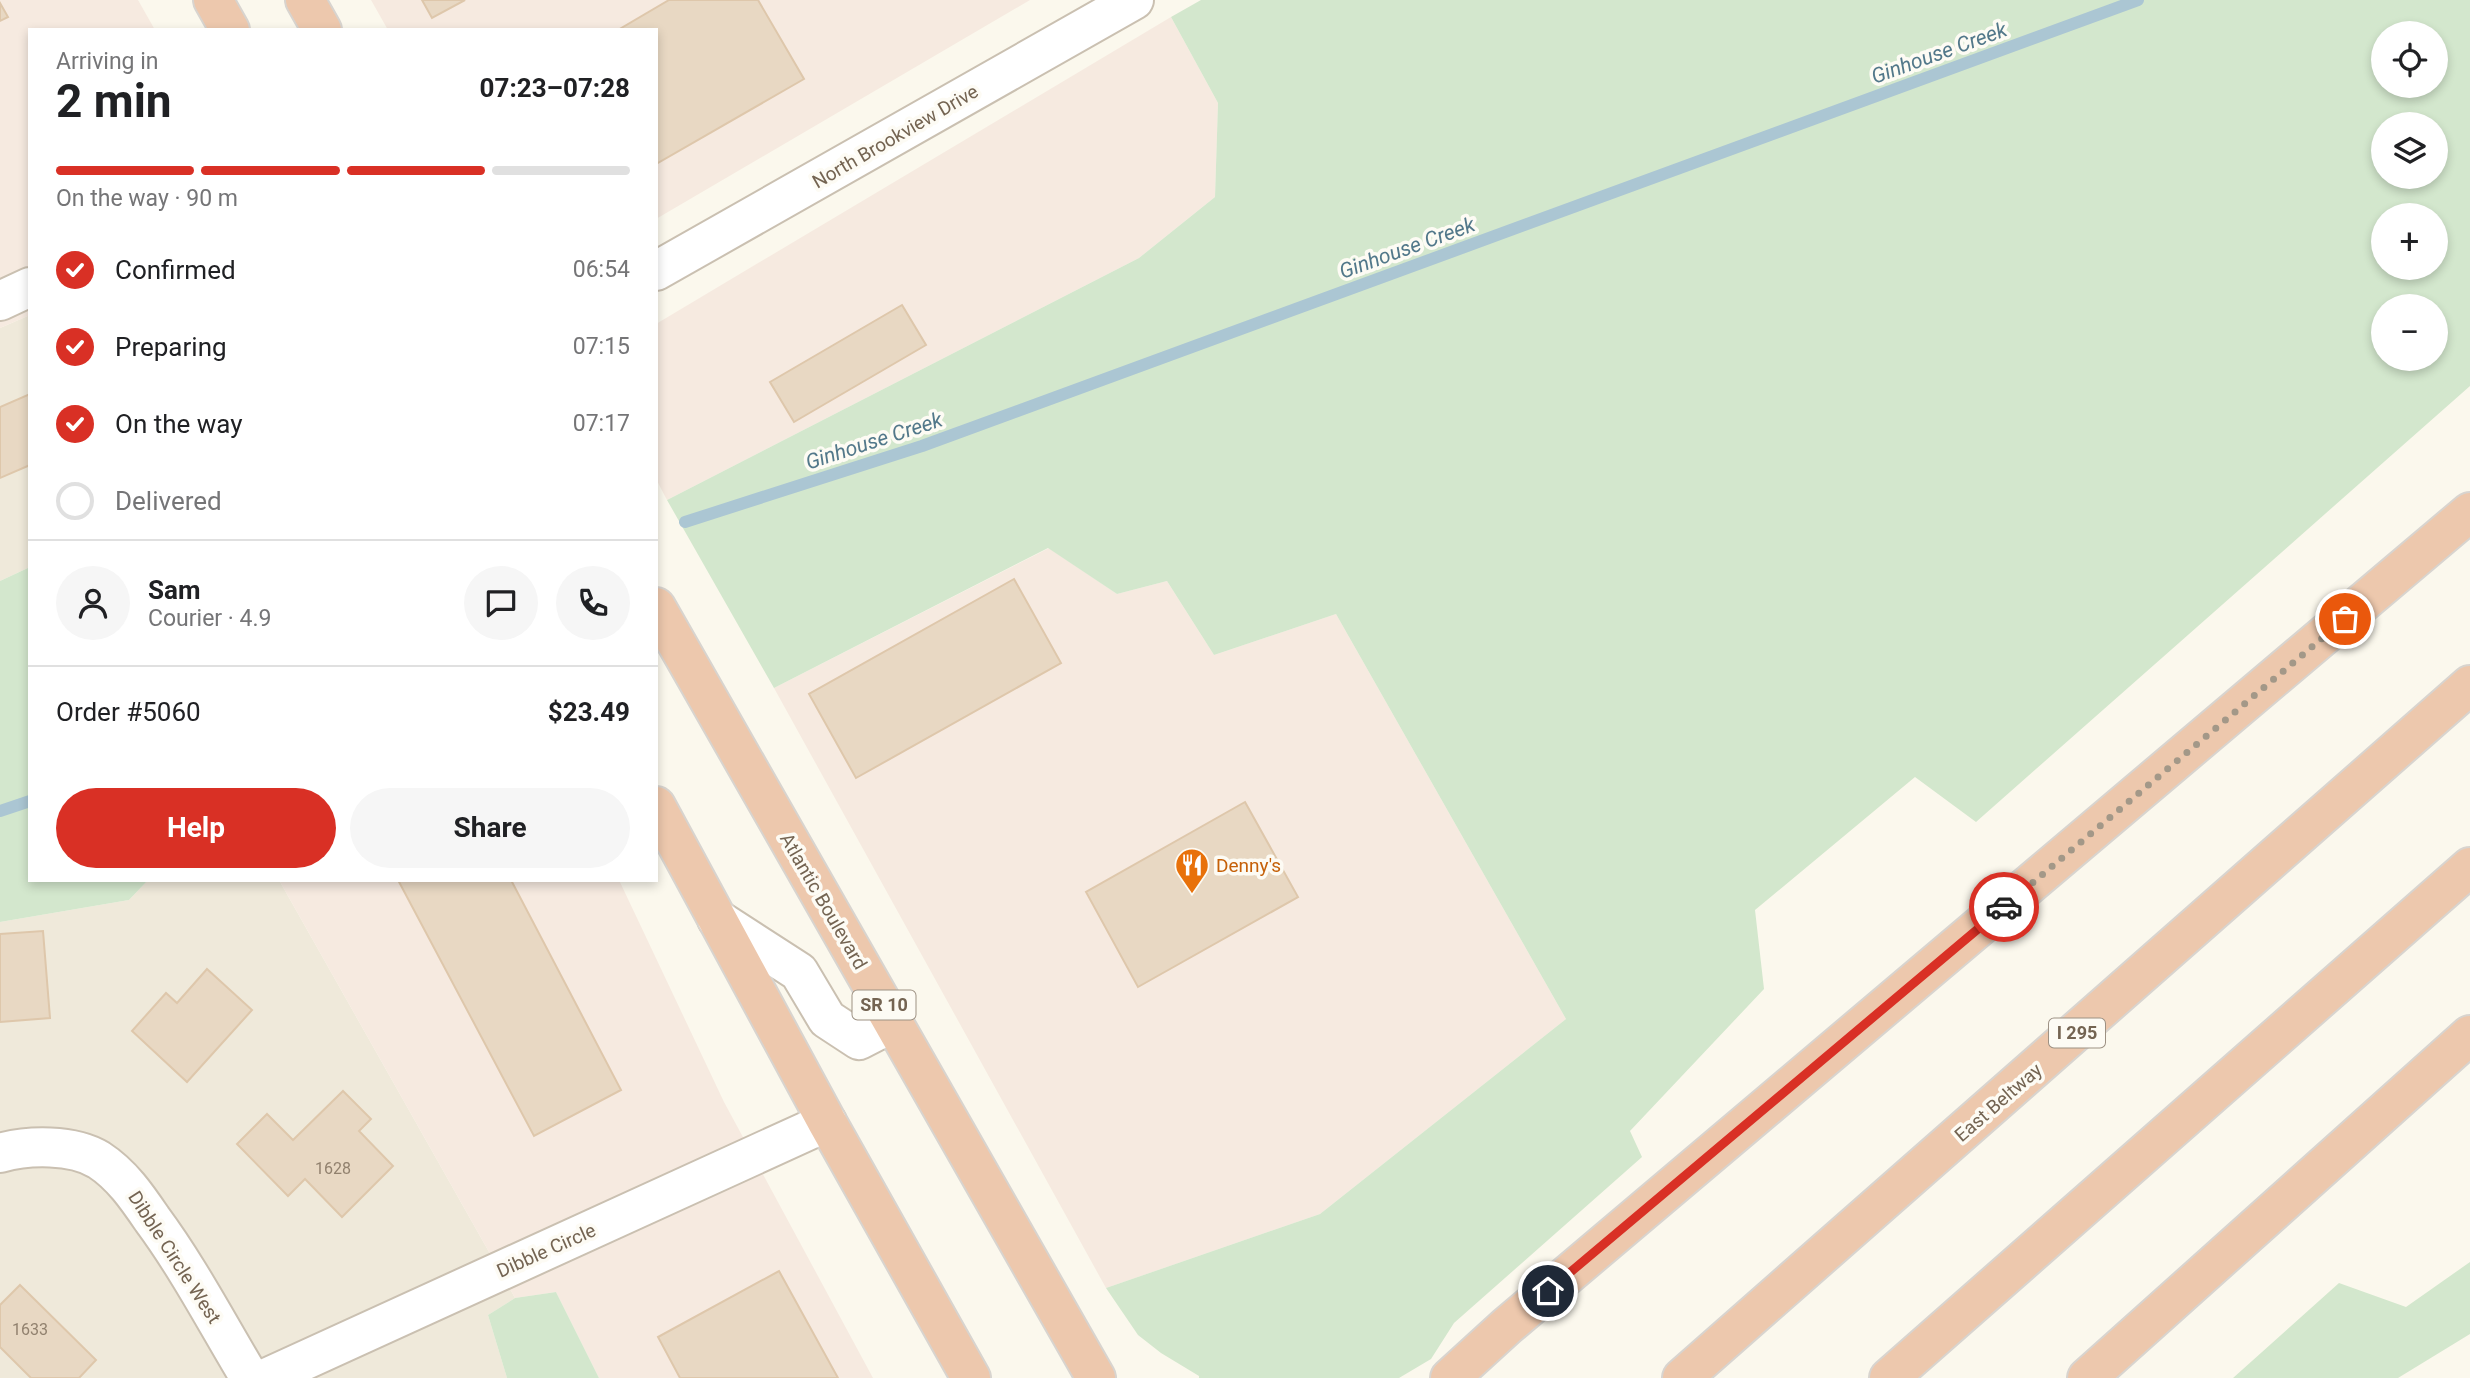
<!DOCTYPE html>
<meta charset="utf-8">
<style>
:root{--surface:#fff;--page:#f6f6f6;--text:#202124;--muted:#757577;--line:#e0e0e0;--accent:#d93025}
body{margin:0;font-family:Roboto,sans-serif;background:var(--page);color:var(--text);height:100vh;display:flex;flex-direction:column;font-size:26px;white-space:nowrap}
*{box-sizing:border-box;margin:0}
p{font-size:23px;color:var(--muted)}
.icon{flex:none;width:38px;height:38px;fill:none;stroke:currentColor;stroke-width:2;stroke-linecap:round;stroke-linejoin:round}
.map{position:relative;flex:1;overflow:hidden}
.side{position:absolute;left:28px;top:28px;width:630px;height:854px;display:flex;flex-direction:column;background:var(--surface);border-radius:0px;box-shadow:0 4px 10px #0003}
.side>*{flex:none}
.buttons{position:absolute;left:2371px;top:21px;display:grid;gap:14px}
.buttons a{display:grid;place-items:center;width:77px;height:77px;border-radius:50%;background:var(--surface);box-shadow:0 4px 10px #0003;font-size:35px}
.pin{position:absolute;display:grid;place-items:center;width:60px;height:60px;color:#fff;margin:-30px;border:4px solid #fff;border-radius:50%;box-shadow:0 2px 7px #0007}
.courier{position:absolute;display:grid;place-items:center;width:70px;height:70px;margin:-35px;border:5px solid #d93025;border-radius:50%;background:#fff;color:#222;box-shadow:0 2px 9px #0007}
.head em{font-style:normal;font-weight:700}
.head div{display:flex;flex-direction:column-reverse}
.head{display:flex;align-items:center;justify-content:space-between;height:119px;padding:0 28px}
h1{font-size:46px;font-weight:700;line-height:52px}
.bar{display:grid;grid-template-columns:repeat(4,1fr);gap:10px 7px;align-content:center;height:84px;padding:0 28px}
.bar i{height:9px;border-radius:5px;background:var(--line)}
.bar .on{background:var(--accent)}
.bar p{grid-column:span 4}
.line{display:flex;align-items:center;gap:18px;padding:0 28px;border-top:2px solid var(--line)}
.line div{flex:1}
.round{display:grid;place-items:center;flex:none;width:74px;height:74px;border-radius:37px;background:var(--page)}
ol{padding:0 28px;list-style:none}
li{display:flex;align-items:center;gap:21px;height:77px}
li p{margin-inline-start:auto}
li .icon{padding:7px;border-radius:50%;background:var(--accent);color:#fff;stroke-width:4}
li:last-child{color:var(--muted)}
li i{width:38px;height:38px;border:4px solid var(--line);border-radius:50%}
.primary-button{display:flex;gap:14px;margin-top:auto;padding:14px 28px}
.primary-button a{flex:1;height:80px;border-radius:42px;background:var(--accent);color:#fff;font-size:28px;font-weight:700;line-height:80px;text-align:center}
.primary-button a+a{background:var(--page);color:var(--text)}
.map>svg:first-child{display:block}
</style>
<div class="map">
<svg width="2470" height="1378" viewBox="0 0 2470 1378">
<rect width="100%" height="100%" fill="#fbf8ed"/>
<g fill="#efe9da">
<path d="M30,315V567L0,581V328Z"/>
<path d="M148,880H279L515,1298L488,1315L507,1378H0V922L129,900Z"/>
</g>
<g fill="#f6eae0">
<path d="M0,0H138L155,30H30V315L0,328Z"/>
<path d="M371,0H1030L656,219V30H388Z"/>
<path d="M1171,17L1218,103L1215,197L1139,258L667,500L656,479V324Z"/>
<path d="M1049,548L1117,594L1167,581L1214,655L1336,614L1566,1019L1320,1214L1106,1288L774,688Z"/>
<path d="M279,880H619L724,1102L873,1378H599L556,1292L515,1298Z"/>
</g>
<g fill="#d3e7cd" fill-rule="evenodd">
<path d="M1201,0H2470V386L1976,822L1915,777L1755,910L1764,989L1630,1131L1642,1157L1454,1323L1431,1359L1399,1378H1199V1376L1161,1353L1138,1335L1106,1288L1320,1214L1566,1019L1336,614L1214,655L1167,581L1117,594L1048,548L774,688L667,500L1139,258L1215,197L1218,103L1171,17ZM2384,33H2436V86H2384ZM2384,124H2436V177H2384ZM2436,215V268H2384V215ZM2384,306H2436V359H2384Z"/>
<path d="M30,567V880H148L129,900L0,922V581Z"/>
<path d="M2470,1262V1334L2398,1378H2233L2339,1283L2406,1307Z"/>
<path d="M556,1292L599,1378H507L488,1315L515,1298Z"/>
</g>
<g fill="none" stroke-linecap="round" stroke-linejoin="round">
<g stroke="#abc6d3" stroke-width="12">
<path d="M685,522L922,446L2138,0"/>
<path d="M0,811L30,801"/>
</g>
</g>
<g fill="#e8d8c3" stroke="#dec7ab" stroke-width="2">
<path d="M422,0H465L432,18Z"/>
<path d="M669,0H758L804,79L656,164V30H618Z"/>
<path d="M0,3L8,17L0,21Z"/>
<path d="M902,305L926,345L794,422L770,382Z"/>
<path d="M30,394V465L0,478V407Z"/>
<path d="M1014,579L1061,663L856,778L809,694Z"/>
<path d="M1245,802L1298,897L1138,987L1086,892Z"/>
<path d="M398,880H511L621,1090L534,1136Z"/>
<path d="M43,931L50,1018L0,1022V934Z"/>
<path d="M207,969L252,1010L187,1082L132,1031L166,993L177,1003Z"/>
<path d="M343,1091L371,1119L359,1131L393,1166L342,1217L305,1179L288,1196L237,1144L267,1114L293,1140Z"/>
<path d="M779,1271L838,1378H680L658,1337Z"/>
<path d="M20,1285L96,1360L79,1378H31L0,1347V1305Z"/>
</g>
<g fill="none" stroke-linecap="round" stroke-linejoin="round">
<g stroke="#cac0b1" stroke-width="42">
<g id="minor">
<path d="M656,271L1134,0"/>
<path d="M0,301L30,287"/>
<path d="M717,919L799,972L827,1019L859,1040L894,1022"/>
<path d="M0,1153C28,1145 73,1144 99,1160C122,1175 137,1197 152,1219C189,1269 218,1325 250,1378"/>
<path d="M266,1378L827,1122"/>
</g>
</g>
<g stroke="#d8d4cf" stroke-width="42">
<g id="highway">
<path d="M213,0L230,30"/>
<path d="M305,0L322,30"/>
<path d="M656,607L1096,1378"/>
<path d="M656,806L827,1122L971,1378"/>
<path d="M1450,1378L1507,1326L2470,512"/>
<path d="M1682,1378L2470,685"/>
<path d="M1889,1378L2470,867"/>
<path d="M2087,1378L2470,1035"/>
</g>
</g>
<use href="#minor" stroke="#fff" stroke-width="38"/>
<use href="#highway" stroke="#edc8ad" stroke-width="38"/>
</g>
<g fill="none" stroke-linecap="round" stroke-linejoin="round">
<path stroke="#a39888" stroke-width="7" stroke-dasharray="0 12.6" d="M2004,907L2345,619"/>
<path stroke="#d93025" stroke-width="9" d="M1548,1291L2004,907"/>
</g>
<defs>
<g id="restaurant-pin" transform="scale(1.75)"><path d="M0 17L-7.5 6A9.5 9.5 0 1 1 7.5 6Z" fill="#e8710a" stroke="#fdfbf4"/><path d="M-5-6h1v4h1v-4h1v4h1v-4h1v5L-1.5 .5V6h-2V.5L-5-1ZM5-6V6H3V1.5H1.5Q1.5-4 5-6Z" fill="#fff"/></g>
</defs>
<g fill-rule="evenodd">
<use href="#restaurant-pin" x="1192" y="865"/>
</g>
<g text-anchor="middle" stroke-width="7" stroke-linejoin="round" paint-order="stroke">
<g font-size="16" fill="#91816e">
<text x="333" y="1174">1628</text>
<text x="30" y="1335">1633</text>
</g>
<g fill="#fdfbf4" stroke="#9d9183" stroke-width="2">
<rect x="852.5" y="990.5" width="63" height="29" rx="5"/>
<rect x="2049" y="1018.5" width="56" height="29" rx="5"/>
</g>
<g font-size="18" font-weight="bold" fill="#746452">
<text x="884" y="1011">SR 10</text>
<text x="2077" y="1039">I 295</text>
</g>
<g font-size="19" fill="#746452" stroke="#fdfbf4">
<text transform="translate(895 136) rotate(-30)" y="7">North Brookview Drive</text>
<text transform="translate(824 901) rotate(60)" y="7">Atlantic Boulevard</text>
<text transform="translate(1998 1102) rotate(-41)" y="7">East Beltway</text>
<text transform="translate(546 1250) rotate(-24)" y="7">Dibble Circle</text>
<text transform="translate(175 1257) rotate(57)" y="7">Dibble Circle West</text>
</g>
<g font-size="19" fill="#c56008" stroke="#fdfbf4" text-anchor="start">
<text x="1216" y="872">Denny's</text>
</g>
<g font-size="21" font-style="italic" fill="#52788a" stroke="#fdfbf4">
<text transform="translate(1939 53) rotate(-20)" y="7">Ginhouse Creek</text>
<text transform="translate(1407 248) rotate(-20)" y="7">Ginhouse Creek</text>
<text transform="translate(874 441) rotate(-18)" y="7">Ginhouse Creek</text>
</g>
</g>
</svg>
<div class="buttons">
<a><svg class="icon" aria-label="locate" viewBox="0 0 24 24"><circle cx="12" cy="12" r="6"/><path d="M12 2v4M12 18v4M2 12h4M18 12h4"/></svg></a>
<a><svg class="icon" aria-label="layers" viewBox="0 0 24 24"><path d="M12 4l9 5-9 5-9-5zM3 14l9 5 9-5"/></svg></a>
<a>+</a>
<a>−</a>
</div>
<div class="pin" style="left:2345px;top:619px;background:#ea580c"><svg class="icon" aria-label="bag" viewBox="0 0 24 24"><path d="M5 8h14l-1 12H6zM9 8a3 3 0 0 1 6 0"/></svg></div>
<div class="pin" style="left:1548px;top:1291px;background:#1f2937"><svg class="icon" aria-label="home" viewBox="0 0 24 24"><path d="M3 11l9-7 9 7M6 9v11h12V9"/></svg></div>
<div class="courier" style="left:2004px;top:907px"><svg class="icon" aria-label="car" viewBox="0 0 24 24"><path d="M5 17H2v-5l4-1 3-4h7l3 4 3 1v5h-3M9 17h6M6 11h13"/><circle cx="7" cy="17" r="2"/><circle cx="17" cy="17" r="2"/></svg></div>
<section class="side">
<div class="head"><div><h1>2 min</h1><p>Arriving in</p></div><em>07:23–07:28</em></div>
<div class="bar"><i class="on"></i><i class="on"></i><i class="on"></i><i></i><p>On the way · 90 m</p></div>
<ol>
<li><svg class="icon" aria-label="check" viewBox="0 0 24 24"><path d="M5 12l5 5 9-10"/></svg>Confirmed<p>06:54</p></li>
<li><svg class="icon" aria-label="check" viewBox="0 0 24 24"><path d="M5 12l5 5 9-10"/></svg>Preparing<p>07:15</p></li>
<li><svg class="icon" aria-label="check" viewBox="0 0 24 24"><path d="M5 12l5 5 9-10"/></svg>On the way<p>07:17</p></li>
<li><i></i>Delivered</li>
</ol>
<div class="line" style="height:126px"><a class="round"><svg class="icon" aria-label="person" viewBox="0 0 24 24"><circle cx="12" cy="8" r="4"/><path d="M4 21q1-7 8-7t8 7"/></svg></a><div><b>Sam</b><p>Courier · 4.9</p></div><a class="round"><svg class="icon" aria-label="chat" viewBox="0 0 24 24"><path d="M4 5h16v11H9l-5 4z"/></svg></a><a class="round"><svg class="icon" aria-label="phone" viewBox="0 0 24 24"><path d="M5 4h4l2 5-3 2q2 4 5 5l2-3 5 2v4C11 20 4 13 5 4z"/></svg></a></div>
<div class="line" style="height:91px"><div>Order #5060</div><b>$23.49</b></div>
<div class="primary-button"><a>Help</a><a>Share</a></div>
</section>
</div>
